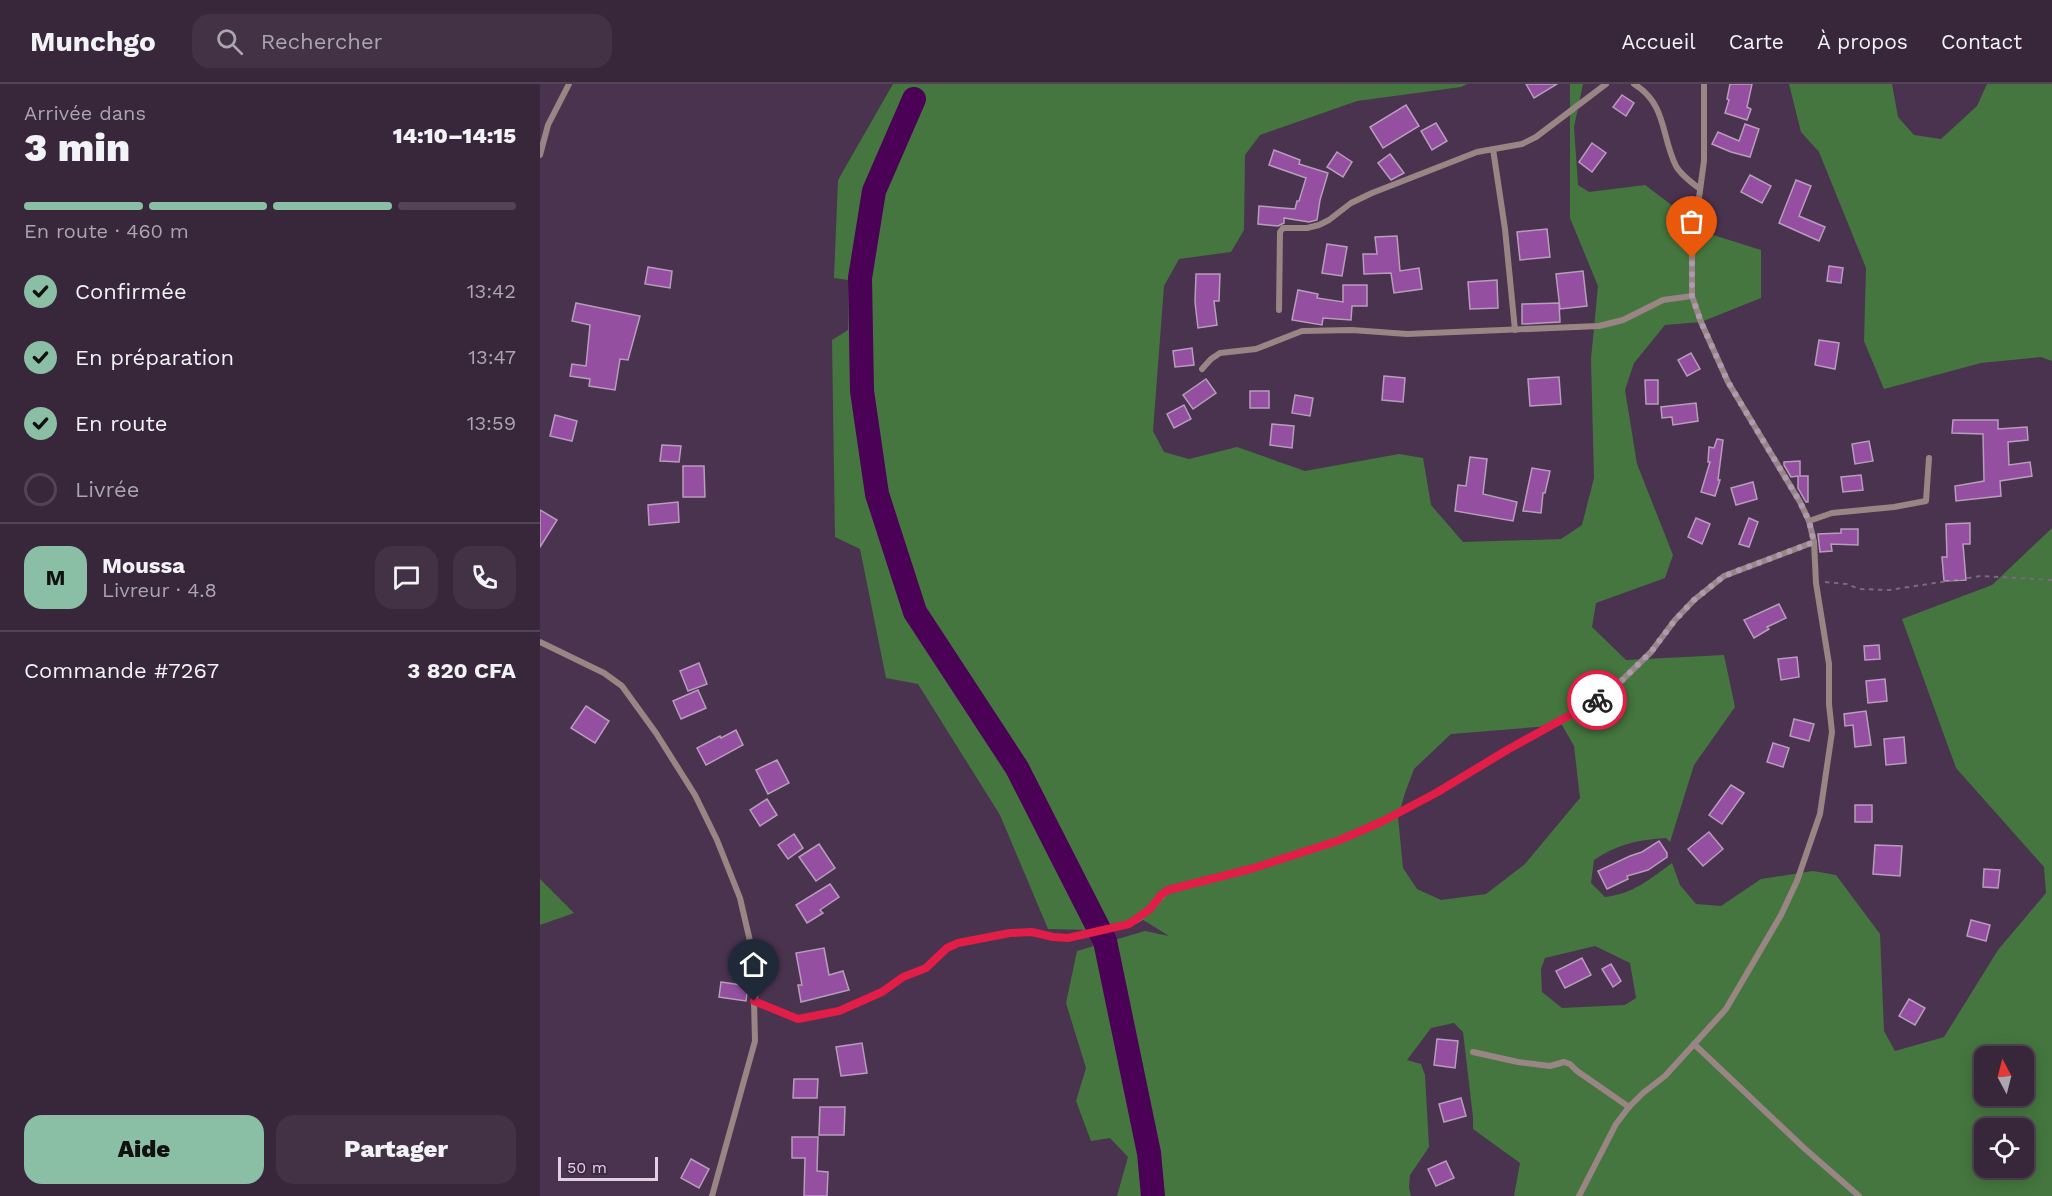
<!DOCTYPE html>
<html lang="fr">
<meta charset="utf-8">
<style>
:root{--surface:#38263b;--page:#433246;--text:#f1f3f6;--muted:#aba5af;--line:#524355;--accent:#8abfa5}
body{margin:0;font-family:"Work Sans",sans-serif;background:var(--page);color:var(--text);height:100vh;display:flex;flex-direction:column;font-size:22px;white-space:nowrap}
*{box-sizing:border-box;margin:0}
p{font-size:20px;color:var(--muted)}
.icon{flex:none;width:33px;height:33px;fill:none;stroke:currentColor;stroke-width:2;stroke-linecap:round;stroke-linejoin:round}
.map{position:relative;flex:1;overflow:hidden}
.drawer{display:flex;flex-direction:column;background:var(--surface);width:540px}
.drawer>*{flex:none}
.needle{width:39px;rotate:353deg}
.tools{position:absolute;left:1434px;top:962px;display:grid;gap:12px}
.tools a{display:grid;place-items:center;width:60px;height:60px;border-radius:12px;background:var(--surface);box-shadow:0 3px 15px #0003,0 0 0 2px var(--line);font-size:30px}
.scale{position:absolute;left:18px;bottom:15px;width:100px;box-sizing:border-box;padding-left:6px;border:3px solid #e0d1e2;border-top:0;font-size:16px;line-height:21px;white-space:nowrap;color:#e0d1e2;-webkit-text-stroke:4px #402944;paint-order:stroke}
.pin{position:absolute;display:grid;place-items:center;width:51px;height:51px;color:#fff;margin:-62px -26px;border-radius:50% 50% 50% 0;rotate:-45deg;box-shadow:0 0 6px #0007}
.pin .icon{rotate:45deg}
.courier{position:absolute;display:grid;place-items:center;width:60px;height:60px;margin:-30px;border:4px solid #e11d48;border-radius:50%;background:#fff;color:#222;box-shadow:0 2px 8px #0007}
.head em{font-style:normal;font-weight:800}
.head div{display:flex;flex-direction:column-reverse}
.head{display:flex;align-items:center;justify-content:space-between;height:102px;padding:0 24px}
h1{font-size:39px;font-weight:800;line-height:45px}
.bar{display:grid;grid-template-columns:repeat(4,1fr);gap:9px 6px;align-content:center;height:72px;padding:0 24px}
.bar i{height:8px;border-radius:4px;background:var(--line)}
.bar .selected{background:var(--accent)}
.bar p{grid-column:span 4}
.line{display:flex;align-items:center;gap:15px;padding:0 24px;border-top:2px solid var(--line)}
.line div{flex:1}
.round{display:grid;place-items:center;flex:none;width:63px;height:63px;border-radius:18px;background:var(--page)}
ol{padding:0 24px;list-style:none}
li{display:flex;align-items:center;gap:18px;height:66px}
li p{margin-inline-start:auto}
li .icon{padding:6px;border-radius:50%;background:var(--accent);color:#111;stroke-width:4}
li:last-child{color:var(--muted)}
li i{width:33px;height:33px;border:3px solid var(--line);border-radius:50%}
.cta{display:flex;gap:12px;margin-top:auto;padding:12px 24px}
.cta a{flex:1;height:69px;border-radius:18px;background:var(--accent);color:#111;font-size:24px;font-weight:800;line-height:69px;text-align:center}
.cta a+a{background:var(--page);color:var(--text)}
header{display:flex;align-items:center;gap:36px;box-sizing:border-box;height:84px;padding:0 30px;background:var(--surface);border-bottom:2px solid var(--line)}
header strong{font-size:28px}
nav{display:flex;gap:33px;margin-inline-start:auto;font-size:21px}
.search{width:420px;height:54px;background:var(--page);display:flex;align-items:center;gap:15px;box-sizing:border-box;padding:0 21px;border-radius:18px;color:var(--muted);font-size:22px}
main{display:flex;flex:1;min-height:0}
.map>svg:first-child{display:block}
</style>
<header>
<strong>Munchgo</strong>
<div class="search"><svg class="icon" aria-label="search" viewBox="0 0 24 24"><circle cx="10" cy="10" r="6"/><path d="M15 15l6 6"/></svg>Rechercher</div>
<nav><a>Accueil</a><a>Carte</a><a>À propos</a><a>Contact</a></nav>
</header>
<main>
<section class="drawer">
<div class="head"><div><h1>3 min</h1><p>Arrivée dans</p></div><em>14:10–14:15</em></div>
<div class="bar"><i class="selected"></i><i class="selected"></i><i class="selected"></i><i></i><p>En route · 460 m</p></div>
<ol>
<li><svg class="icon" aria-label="check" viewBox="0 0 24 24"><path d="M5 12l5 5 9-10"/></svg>Confirmée<p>13:42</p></li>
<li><svg class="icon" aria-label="check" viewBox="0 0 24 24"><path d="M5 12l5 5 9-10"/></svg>En préparation<p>13:47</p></li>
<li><svg class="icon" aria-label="check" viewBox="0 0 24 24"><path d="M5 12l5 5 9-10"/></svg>En route<p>13:59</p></li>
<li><i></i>Livrée</li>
</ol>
<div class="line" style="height:108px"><b class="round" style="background:var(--accent);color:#111">M</b><div><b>Moussa</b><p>Livreur · 4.8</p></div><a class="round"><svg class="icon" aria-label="chat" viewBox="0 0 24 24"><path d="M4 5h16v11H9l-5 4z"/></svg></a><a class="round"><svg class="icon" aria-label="phone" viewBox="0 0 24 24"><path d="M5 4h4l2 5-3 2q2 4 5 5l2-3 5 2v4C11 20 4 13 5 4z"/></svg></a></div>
<div class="line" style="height:78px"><div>Commande #7267</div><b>3 820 CFA</b></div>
<div class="cta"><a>Aide</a><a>Partager</a></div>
</section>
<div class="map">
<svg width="1512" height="1112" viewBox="0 0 1512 1112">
<rect width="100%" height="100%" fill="#4a334f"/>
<g fill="#45763f" fill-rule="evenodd">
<path d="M353,0H927L921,3L817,17L720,51L705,71L704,146L691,168L639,175L624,202L613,347L624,368L649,375L697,363L765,387L859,370L883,374L891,421L923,458L1021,455L1042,441L1054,394L1051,275L1058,202L1030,134V0H1043L1034,43L1038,101L1049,108L1105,101L1170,150L1221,166V214L1161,238L1125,241L1094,279L1085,306L1097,380L1133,471L1125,494L1056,519L1052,543L1086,576L1184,571L1195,623L1154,681L1130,758L1126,754C1098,756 1078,760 1054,776L1051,799L1065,813C1093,810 1110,795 1132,779L1140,801L1156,820L1181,822L1221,795L1273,787L1296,791L1340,850L1344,947L1355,967L1404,953L1458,866L1506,809L1504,783L1416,684L1362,535L1452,501L1512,444V1112H974L980,1079L933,1045V1033L923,948L914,939L891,944L867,976L881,980L885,991L889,1063L870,1091L869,1103L871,1112H577L588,1073L570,1054L551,1057L536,1017L546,984L526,919L537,867L605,847L629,852L600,834L549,846L508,845L460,731L378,600L346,594L320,465L295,453L292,256L308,246V196L294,194L298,96ZM1022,641L1034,662L1040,714L985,780L946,810L901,816L877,805L863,784L858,733L865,709L874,685L911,650ZM1055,862L1090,879L1096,914L1085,921L1022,924L1002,908L1001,885L1005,874ZM1444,972H1484V1011H1444ZM1444,1044H1484V1083H1444Z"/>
<path d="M1249,0H1352L1358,33L1374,51L1401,55L1437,22L1447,0H1512V277L1501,273L1441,279L1344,305L1324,257L1326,184L1279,68L1261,48Z"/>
<path d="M0,795L34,829L0,841Z"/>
</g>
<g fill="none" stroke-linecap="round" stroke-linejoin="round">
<path stroke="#4b0156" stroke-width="24" d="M374,15L334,107L320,194L322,307L337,410L375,528L477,684L565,857L609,1069L613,1112"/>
</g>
<g fill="#944fa0" stroke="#b89cbc" stroke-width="1.5">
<path d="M986,0H1017L994,14Z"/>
<path d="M1190,0H1212L1207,23L1211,25L1207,36L1185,29L1189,16L1187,15Z"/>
<path d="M1082,11L1094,19L1086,32L1073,23Z"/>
<path d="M866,21L879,42L843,64L830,43Z"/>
<path d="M896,39L907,57L892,66L881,47Z"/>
<path d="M1205,40L1219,45L1210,73L1191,68L1172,60L1178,48L1199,57Z"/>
<path d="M1052,59L1066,69L1052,88L1039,78Z"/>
<path d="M734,66L760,76L759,80L788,89L780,116L777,136L769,138L744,134V139L738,142L718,140L719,122L755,125L757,117H759L766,94L729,81Z"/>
<path d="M797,68L812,78L803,93L787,83Z"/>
<path d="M850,70L864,89L851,96L838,79Z"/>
<path d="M1210,91L1231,102L1222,119L1201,108Z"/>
<path d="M1256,96L1271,102L1259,132L1285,143L1279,157L1239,139Z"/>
<path d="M1007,145L1010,173L980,176L977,148Z"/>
<path d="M857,152L860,187L879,184L882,205L854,209L851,189L824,190L823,170H837L835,153Z"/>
<path d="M787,160L807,163L802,192L782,189Z"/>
<path d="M1289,182L1303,184L1301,199L1287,197Z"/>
<path d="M108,183L132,187L130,204L105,200Z"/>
<path d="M1043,187L1047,222L1020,225L1016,190Z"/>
<path d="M656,190H680L679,217H674L677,241L658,244L655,218Z"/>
<path d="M957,196L958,224L930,225L928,198Z"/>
<path d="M803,201H827V222H812L811,236L783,234L782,241L752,236L758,206L778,210L777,214L803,218Z"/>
<path d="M36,219L100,232L88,276L80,275L75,306L49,302L50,295L30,292L32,280L46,282L50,241L32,237Z"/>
<path d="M1019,219L1020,238L982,240V220Z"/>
<path d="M1279,256L1299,259L1295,285L1275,281Z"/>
<path d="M652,264L654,281L635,283L633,267Z"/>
<path d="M1151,269L1160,285L1147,292L1138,276Z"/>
<path d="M844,292L865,294L863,318L842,316Z"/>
<path d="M1019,293L1021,320L990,322L988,295Z"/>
<path d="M666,295L676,309L653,325L643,311Z"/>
<path d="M1105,296H1118V320H1106Z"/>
<rect x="710" y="307" width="19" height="17"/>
<path d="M755,311L773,314L770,332L752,329Z"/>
<path d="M1156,319L1158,337L1133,341L1132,333L1122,334L1121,323Z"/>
<path d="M644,321L651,335L634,344L627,330Z"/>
<path d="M15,331L37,337L32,357L10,352Z"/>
<path d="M1413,336H1458V345L1487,343L1488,356L1468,358L1469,381L1490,378L1492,392L1460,397L1461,412L1416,417L1415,402L1444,397L1443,350L1412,349Z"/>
<path d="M732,340L754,342L752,364L730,361Z"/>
<path d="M1177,355L1183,356L1178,396H1180L1175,412L1161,408L1170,378H1168L1169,363L1174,364Z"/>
<path d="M1329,357L1333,377L1315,380L1312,360Z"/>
<path d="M122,361L141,362L139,378L120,377Z"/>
<path d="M930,373L947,375L943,410L977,418L973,437L915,427L918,401L926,402Z"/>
<path d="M1260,377V392H1268V418H1266L1258,404V392L1251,393L1244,381V378Z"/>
<path d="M143,382H164L165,413H143Z"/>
<path d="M992,384L1010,387L1005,409H1003L1001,429L983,427Z"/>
<path d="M1321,391L1323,406L1303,408L1301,393Z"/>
<path d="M1213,398L1217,415L1196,421L1191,404Z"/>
<path d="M138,418L139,438L109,441L108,421Z"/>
<path d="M0,426L17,436L0,463Z"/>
<path d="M1156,434L1170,440L1162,460L1148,453Z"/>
<path d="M1209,434L1218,438L1209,463L1199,460Z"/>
<path d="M1430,439V460H1423L1426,496L1404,497L1402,473H1407L1406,440Z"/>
<path d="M1301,445H1318V461L1291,460L1292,467L1280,468L1278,450L1301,449Z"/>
<path d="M1239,520L1246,534L1227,543L1229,545L1214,554L1204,536Z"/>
<path d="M1339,561L1340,575L1325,576L1324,562Z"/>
<path d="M1257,573L1259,593L1241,596L1238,575Z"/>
<path d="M159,579L167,600L148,607L140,587Z"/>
<path d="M1345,595L1347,617L1328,619L1326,597Z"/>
<path d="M158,606L166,624L141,635L133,617Z"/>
<path d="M46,622L69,637L55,659L31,644Z"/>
<path d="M1326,627L1331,661L1315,663L1313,641L1305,642L1304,630Z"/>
<path d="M1254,635L1274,640L1269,657L1250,652Z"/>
<path d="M196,646L203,661L166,681L157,664L180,652L181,654Z"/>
<path d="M1364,653L1366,679L1346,681L1344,655Z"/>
<path d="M1233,659L1249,664L1243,683L1227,678Z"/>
<path d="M237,676L249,699L228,710L216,686Z"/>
<path d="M1191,701L1204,709L1182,740L1169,731Z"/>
<path d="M227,715L237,731L220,742L210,726Z"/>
<rect x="1315" y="721" width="17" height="17"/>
<path d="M1169,748L1183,765L1163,782L1148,765Z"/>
<path d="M254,750L263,764L248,775L238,761Z"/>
<path d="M1119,757L1127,769V773L1108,786L1087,792L1088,795L1067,805L1058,787L1090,772L1102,768Z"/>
<path d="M279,760L295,784L276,797L259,773Z"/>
<path d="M1335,761L1362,762L1360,792L1333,790Z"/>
<path d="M1444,785L1460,786L1458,804L1443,803Z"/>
<path d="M290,800L299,813L280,826L283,829L267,839L256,821Z"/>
<path d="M1431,836L1450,841L1446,857L1427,852Z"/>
<path d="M284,864L289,891L303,887L309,906L261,918L258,901H262L256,869Z"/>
<path d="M1042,874L1051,891L1025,904L1016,887Z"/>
<path d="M1071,880L1081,897L1073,903L1062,885Z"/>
<path d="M181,898L208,902L206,917L179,913Z"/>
<path d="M1369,915L1385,924L1375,941L1359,932Z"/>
<path d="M897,955L918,957L915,984L894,981Z"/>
<path d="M322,959L327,989L301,992L296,963Z"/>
<path d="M254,995H278L277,1014H253Z"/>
<path d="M921,1014L926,1032L904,1038L899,1020Z"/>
<path d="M280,1023H305L304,1051H279Z"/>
<path d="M252,1053H278L277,1087L288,1088L287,1112H264L265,1074H252Z"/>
<path d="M151,1075L169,1085L159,1104L141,1094Z"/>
<path d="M906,1077L914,1094L896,1102L888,1085Z"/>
</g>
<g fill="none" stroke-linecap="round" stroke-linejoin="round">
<path stroke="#7c6880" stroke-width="2" stroke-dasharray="4.5 4.5" stroke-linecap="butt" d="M1285,498L1307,500L1319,505L1349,506L1441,492L1512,496"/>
<g stroke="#998584" stroke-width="6">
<path d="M1094,0C1127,20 1121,52 1136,82C1141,91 1152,99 1160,105"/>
<path d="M953,65L965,145L975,246"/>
<path d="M0,71L8,41L29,0"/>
<path d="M739,226L740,148L743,144H767L779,141L789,136L811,119L832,109L937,68L982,60L996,53L1066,0"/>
<path d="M662,285L671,275L680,269L716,265L762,247L812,246L867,250L1059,242L1083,236L1123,216L1152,212"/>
<path d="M1269,437L1292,429L1354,423L1386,417L1389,374"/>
<path d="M0,558L64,589L82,602L116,649L155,711L177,756L200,814L213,870L216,909L214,917L215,957L172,1112"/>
<path d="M214,917L258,935L299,927L342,908L363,893L386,884L407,864L418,859L470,849L492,848L513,853L528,854L589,840L600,834L628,806L714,784L800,756L843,737L896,709L967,666L1041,626L1073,605L1111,568L1135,536L1154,516L1184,492L1274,458"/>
<path d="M1154,960L1264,1064L1319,1112"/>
<path d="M933,968L978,978L1010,982L1024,978L1030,980L1037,987L1089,1023"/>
<path d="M1039,1112L1076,1040L1089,1023L1103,1009L1125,992L1186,925L1241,831L1257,797L1280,730L1292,648L1289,620V580L1276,499L1274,458L1269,437L1260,418L1188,298L1161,238L1152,212V174L1155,143L1164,77V0"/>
</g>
</g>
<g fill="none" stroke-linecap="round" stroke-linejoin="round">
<path stroke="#ac9aaf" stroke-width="6" stroke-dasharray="0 10.8" d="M1057,616L1073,605L1111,568L1135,536L1154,516L1184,492L1274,458L1269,437L1260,418L1188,298L1161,238L1152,212V174"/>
<path stroke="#e11d48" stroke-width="8" d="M214,917L258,935L299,927L342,908L363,893L386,884L407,864L418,859L470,849L492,848L513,853L528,854L589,840L610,825L621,811L628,806L714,784L800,756L843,737L896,709L967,666L1057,616"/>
</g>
</svg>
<div class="tools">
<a><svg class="needle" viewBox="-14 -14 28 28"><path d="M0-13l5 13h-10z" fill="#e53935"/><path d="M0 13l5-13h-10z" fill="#aba5af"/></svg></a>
<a><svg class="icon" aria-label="locate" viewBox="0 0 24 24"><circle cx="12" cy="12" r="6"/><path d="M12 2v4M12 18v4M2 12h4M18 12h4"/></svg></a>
</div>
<div class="scale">50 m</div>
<div class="pin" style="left:1152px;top:174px;background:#ea580c"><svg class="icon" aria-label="bag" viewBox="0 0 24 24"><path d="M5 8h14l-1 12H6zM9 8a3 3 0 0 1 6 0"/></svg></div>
<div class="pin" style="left:214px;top:917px;background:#1f2937"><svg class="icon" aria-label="home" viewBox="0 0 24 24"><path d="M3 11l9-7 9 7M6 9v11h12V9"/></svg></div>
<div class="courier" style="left:1057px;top:616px"><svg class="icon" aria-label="bike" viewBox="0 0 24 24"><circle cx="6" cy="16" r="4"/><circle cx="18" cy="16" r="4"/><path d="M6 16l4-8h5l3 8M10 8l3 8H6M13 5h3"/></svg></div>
</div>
</main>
